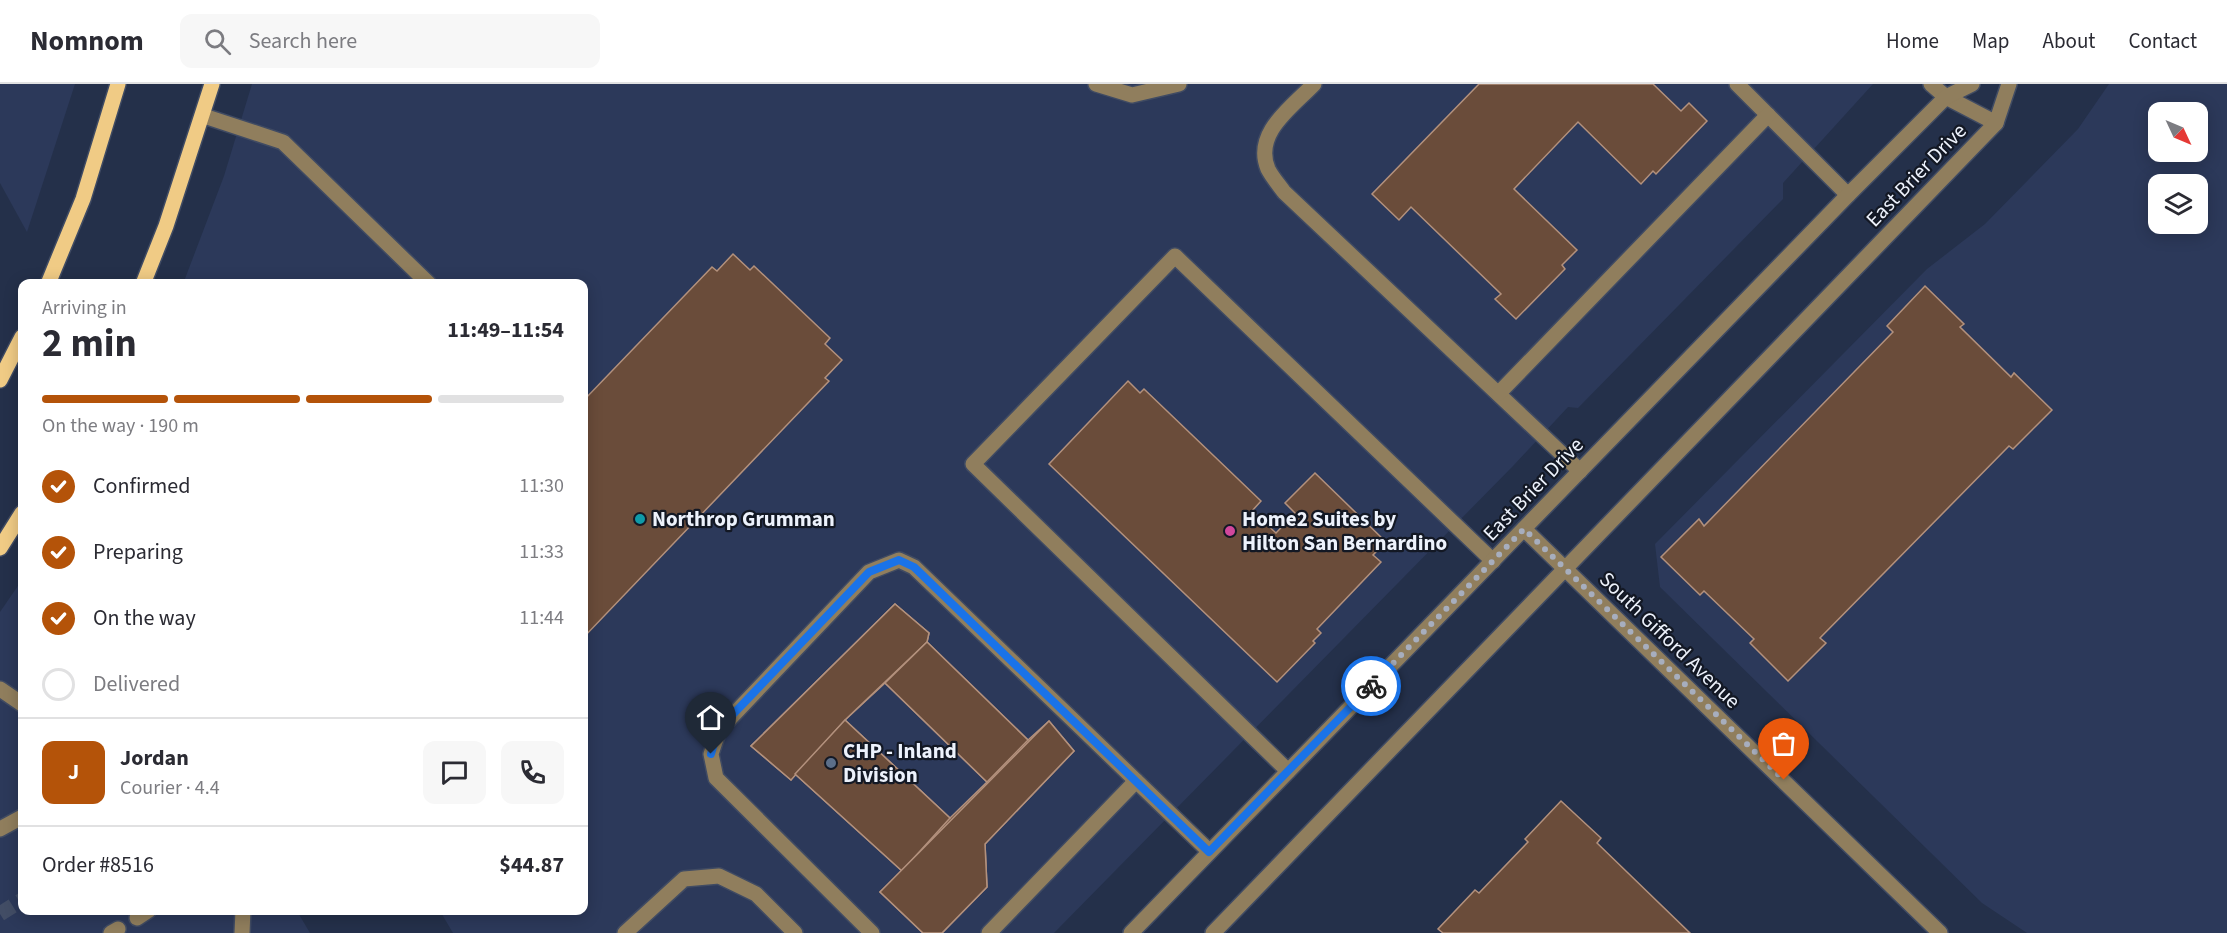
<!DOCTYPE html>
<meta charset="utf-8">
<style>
:root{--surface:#fff;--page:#f7f7f7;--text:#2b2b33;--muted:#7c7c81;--line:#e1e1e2;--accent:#b45309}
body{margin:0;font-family:"Source Sans 3",sans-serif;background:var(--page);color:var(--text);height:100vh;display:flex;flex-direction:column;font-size:22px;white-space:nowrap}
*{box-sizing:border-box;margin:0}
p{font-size:20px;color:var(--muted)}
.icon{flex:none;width:33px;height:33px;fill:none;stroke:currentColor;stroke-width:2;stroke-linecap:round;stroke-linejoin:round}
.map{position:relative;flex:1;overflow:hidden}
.panel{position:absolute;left:18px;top:195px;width:570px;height:636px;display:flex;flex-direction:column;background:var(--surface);border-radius:12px;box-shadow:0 3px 15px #0003}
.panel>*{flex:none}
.needle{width:39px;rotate:134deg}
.tools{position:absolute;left:2148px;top:18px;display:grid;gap:12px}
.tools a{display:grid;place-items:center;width:60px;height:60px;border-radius:12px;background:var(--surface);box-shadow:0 3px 15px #0003;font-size:30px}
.pin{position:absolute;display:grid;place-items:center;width:51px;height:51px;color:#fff;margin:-62px -26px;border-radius:50% 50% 50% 0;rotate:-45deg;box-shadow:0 0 6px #0007}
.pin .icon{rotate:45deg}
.courier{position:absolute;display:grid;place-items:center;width:60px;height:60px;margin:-30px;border:4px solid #1a73e8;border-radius:50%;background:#fff;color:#222;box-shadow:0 2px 8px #0007}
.overview em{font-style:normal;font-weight:700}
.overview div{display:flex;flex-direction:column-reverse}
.overview{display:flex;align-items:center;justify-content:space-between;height:102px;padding:0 24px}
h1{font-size:39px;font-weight:700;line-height:45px}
.bar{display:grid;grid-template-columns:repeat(4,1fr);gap:9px 6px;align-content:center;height:72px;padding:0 24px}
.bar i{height:8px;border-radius:4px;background:var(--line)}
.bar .active{background:var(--accent)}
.bar p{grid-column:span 4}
.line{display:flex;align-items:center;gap:15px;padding:0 24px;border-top:2px solid var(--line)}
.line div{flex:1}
.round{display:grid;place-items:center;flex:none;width:63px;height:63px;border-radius:12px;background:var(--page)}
ol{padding:0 24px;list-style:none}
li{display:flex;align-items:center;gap:18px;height:66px}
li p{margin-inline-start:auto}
li .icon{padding:6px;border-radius:50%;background:var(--accent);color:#fff;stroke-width:4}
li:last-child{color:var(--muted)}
li i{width:33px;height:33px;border:3px solid var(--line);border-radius:50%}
header{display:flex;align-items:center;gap:36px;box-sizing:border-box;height:84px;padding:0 30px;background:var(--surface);border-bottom:2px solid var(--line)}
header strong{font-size:28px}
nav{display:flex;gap:33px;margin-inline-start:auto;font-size:21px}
.search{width:420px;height:54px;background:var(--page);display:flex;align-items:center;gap:15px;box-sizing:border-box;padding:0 21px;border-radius:12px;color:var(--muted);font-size:22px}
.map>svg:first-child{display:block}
</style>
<header>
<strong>Nomnom</strong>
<div class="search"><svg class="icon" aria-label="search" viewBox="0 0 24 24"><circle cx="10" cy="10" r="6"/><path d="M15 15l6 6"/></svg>Search here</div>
<nav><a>Home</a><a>Map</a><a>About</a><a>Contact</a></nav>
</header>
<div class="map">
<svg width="2227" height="849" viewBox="0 0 2227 849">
<rect width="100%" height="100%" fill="#24304a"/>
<g fill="#2c395a" fill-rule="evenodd">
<path d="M0,0H75L27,148L0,99Z"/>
<path d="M252,0H1873L1783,99V115L1578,324L1568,323L1513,382L1054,849H453L440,827L584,826V200H183L224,92Z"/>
<path d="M2109,0H2227V849H2027L1982,819L1660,503L1655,460L1927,185L1985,140L2078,45ZM2158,28H2198V68H2158ZM2158,100H2198V140H2158Z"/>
<path d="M22,496V826L297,827L310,849H0V528Z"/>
</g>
<g fill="#6a4c3a" stroke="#b3917d" stroke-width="1.5" fill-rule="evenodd">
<path d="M1479,0H1653L1681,27L1689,19L1707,37L1656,90L1653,87L1641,100L1578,38L1514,105L1577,166L1562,181L1565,185L1516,235L1495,215L1501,210L1411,123L1399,136L1372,110Z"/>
<path d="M733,170L750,186L754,182L830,254L825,260L842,276L825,294L829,297L584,553V316L712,183L717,187Z"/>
<path d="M1925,202L1964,240L1960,243L2011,293L2014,289L2052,326L2013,365L2009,362L1820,554L1826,559L1788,597L1750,559L1754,555L1704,507L1700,511L1661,473L1699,435L1704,442L1893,248L1887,242Z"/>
<path d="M1128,297L1140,309L1144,305L1261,417L1252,427L1276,449L1295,429L1285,419L1315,389L1386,458L1373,471L1381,478L1317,545L1321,549L1313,557L1315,559L1277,598L1049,380Z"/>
<path d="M895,520L929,549L927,558L1028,656L1049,637L1074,667L985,760L987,803L942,849H923L880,808L902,787L795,690L791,696L751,662ZM885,599L987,698L950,734L845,636Z"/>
<path d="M895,520L929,549L927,558L845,636L791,696L751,662Z"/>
<path d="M927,558L1028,656L987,698L885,599Z"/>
<path d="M845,636L950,734L902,787L795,690Z"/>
<path d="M1049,637L1074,667L985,760L987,803L942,849H923L880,808Z"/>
<path d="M1561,717L1601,754L1597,759L1690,849H1443L1438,845L1475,806L1479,809L1528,758L1525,755Z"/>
</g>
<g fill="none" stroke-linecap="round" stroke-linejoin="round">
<path stroke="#424d65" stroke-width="15" stroke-dasharray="15 8" stroke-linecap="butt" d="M0,830L22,816"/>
<g stroke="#404b63" stroke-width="18">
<g id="minor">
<path d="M1096,0L1132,11L1179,0"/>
<path d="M1314,0C1292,23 1253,49 1268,85C1272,93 1279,101 1284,108L1580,387"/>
<path d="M1737,0L1848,111"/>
<path d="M1931,0L1946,13L1996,39"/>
<path d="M204,32L283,58L429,200"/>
<path d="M1499,309L1768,31"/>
<path d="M1524,445L1940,849"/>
<path d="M0,605L22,620"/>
<path d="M1288,687L973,380L1175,172L1493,477"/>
<path d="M0,745L22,733"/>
<path d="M137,834L149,826"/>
<path d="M111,849L118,845"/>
<path d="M242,849L243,826"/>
<path d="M625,849L684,795L719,792L756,810L795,849"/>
<path d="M872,849L716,694L711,670L719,646L869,488L899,476L914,483L1209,767"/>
<path d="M989,849L1136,697"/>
<path d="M1131,849L1848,111L1946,13L1972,0"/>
<path d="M1213,849L1996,39L2009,0"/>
</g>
</g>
<g stroke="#404b63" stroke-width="18">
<g id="major">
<path d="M48,200L83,115L118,0"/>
<path d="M143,200L166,142L212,0"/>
<path d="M0,296L22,253"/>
<path d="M0,464L22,429"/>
</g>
</g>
<use href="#minor" stroke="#907e5d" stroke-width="15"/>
<use href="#major" stroke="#f0cb85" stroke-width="15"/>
</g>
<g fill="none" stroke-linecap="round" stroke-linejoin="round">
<path stroke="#a7aebe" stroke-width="6" stroke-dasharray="0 10.8" d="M1371,602L1524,445L1784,696"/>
<path stroke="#1a73e8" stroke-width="8" d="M711,670L718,646L869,488L899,476L914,483L1209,768L1371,602"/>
</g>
<circle fill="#0f9aa8" stroke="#131824" stroke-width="2" cx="640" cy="435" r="6"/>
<circle fill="#d1479c" stroke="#131824" stroke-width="2" cx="1230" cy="447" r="6"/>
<circle fill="#5c6f8a" stroke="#131824" stroke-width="2" cx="831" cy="679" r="6"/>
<g text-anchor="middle" stroke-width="4.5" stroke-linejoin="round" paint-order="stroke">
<g font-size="21" fill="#edf2fc" stroke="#131824">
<text transform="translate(1916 91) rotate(-46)" y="7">East Brier Drive</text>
<text transform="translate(1533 405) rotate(-46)" y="7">East Brier Drive</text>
<text transform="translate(1670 556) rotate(44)" y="7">South Gifford Avenue</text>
</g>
<g font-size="21" font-weight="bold" fill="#edf2fc" stroke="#131824" text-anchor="start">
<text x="652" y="442">Northrop Grumman</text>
<text x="1242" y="442">Home2 Suites by<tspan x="1242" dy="24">Hilton San Bernardino</tspan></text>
<text x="843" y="674">CHP - Inland<tspan x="843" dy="24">Division</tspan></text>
</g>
</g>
</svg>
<div class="tools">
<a><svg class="needle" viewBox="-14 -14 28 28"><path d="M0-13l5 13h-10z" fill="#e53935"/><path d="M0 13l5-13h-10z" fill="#7c7c81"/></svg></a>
<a><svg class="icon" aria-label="layers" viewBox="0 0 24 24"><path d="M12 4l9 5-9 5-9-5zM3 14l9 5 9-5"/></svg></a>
</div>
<div class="pin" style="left:1784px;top:696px;background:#ea580c"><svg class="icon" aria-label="bag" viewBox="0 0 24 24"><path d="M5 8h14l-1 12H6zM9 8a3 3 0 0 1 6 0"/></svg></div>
<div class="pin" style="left:711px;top:670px;background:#1f2937"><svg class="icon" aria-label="home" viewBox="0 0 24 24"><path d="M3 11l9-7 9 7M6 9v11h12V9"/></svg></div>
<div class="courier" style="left:1371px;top:602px"><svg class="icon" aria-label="bike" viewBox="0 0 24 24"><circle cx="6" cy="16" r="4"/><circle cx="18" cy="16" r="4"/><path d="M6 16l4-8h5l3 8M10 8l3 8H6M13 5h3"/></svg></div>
<section class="panel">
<div class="overview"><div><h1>2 min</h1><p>Arriving in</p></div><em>11:49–11:54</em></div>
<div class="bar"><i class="active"></i><i class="active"></i><i class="active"></i><i></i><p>On the way · 190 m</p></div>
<ol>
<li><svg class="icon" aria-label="check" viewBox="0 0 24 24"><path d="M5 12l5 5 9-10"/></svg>Confirmed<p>11:30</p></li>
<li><svg class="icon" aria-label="check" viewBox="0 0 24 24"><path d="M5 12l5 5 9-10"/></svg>Preparing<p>11:33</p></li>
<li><svg class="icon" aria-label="check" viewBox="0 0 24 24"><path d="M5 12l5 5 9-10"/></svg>On the way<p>11:44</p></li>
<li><i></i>Delivered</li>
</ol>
<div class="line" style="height:108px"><b class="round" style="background:var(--accent);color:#fff">J</b><div><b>Jordan</b><p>Courier · 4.4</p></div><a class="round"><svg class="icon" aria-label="chat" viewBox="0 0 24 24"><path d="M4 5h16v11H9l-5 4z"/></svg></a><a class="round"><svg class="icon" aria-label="phone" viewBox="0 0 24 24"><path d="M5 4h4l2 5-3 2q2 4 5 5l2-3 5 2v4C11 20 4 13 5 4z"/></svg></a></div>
<div class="line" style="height:78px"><div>Order #8516</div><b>$44.87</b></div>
</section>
</div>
